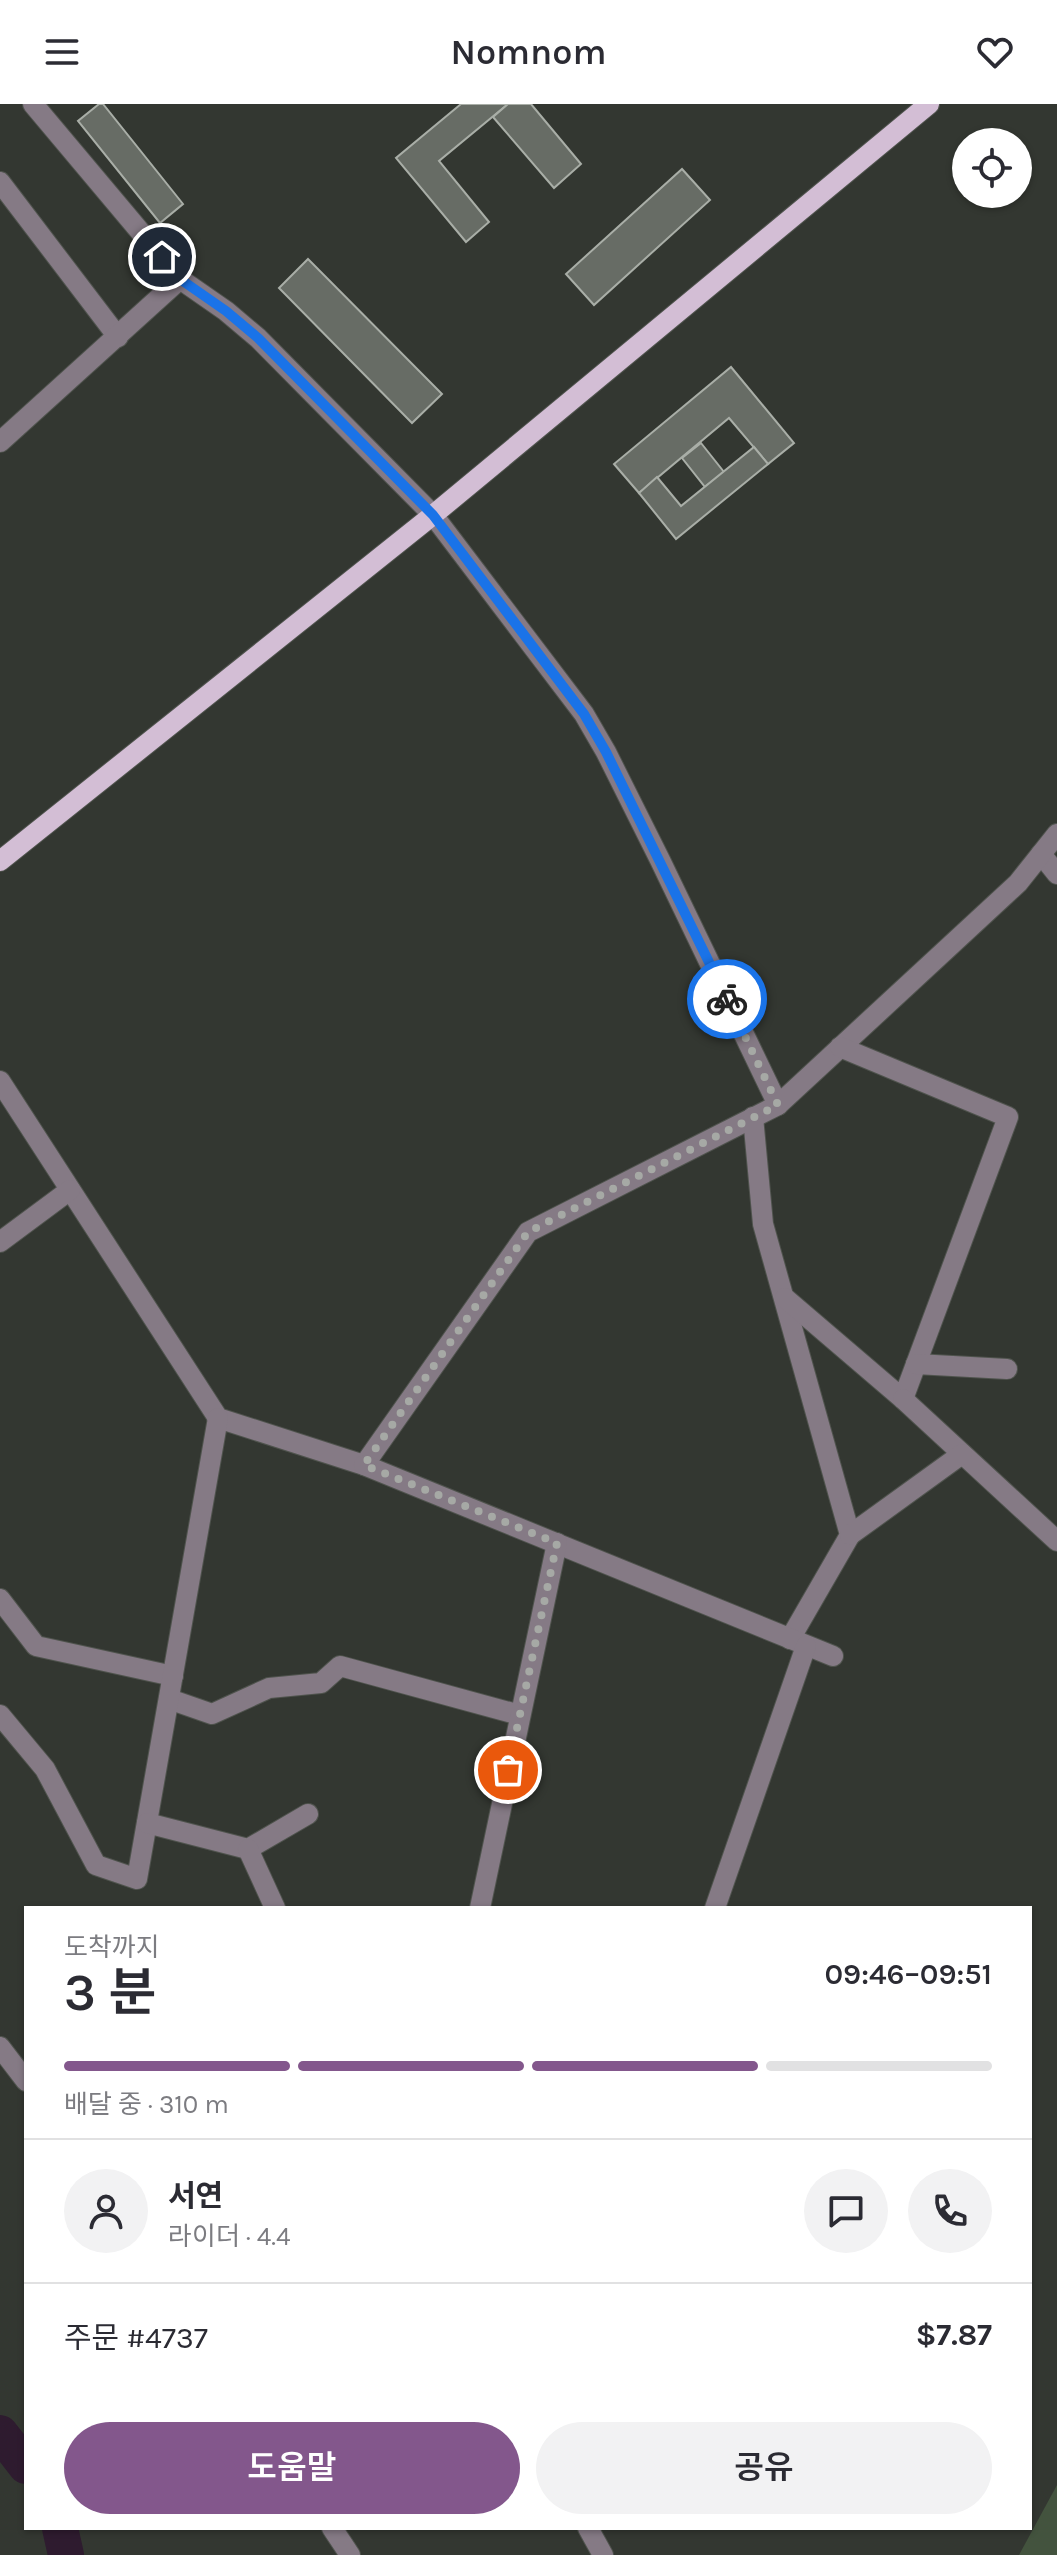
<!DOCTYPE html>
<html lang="ko">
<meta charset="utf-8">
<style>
:root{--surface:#fff;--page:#f2f2f3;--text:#2b2b33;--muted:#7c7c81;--line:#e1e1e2;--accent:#83578c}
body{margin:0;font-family:Karla,"Noto Sans KR",sans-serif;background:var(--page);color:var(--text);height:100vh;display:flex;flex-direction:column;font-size:30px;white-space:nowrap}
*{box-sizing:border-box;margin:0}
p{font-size:26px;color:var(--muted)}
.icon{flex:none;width:44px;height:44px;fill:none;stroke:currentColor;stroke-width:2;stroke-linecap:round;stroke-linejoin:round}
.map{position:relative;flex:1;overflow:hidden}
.side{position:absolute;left:24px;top:1802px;width:1008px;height:624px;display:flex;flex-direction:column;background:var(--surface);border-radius:0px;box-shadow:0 2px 6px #0004}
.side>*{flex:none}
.controls{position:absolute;left:952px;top:24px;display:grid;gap:16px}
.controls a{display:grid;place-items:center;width:80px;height:80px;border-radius:50%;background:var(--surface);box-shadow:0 2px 6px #0004;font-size:40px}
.pin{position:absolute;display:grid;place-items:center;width:68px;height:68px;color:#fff;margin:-34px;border:4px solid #fff;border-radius:50%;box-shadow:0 2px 8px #0007}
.courier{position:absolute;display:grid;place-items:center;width:80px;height:80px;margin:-40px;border:6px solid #1a73e8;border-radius:50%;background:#fff;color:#222;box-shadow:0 2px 10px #0007}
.head em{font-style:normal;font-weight:600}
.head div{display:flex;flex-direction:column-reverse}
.head{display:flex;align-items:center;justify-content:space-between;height:136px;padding:0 40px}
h1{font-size:52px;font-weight:600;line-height:60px}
.bar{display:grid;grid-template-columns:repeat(4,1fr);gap:12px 8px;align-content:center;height:96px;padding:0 40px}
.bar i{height:10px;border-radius:6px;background:var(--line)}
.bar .current{background:var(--accent)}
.bar p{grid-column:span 4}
.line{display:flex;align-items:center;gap:20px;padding:0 40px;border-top:2px solid var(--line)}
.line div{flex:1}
.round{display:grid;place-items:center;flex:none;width:84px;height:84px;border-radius:42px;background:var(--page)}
.button{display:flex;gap:16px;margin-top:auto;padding:16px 40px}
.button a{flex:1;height:92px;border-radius:48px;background:var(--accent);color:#fff;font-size:32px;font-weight:600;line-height:92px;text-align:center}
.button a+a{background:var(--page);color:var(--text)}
header{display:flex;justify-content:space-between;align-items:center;height:104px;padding:0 40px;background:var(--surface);font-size:36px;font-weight:600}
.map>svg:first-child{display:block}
</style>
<header><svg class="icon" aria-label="menu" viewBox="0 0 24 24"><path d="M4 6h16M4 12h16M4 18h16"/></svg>Nomnom<svg class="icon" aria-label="heart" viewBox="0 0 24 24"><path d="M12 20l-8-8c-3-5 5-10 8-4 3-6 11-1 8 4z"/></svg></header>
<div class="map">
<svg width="1057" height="2451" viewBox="0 0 1057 2451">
<rect width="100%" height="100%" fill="#333731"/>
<path fill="#43533e" d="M1057,2381V2451H1019Z"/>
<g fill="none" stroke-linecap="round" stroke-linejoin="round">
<g stroke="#2e1b2f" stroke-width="36">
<path d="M0,2329L26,2362"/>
<path d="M60,2424L66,2451"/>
</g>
</g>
<g fill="#676c65" stroke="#a9aea7" stroke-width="2">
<path d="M99,0H103L183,100L160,119L78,17Z"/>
<path d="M461,0H508L439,57L489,118L466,138L396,54Z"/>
<path d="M508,0H531L581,60L554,84L493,13Z"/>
<path d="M682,65L710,96L594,201L566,170Z"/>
<path d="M308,155L442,290L412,319L279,184Z"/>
<path d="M731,263L794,339L768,360L729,314L639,389L614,360Z"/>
<path d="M701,339L724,368L705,383L682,354Z"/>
<path d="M754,343L768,360L676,435L639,389L657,373L681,402Z"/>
</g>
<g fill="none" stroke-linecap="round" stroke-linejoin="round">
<g stroke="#4f534d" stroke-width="22">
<g id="minor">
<path d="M33,0L180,175L226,207L258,234L433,411L584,610L606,648L660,756L778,1001"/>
<path d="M0,78L118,233"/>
<path d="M0,338L180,175"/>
<path d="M1041,750L1057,770"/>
<path d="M0,977L218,1314L364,1361L528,1128L778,1001L1018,779L1057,730"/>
<path d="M753,1013L763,1120L850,1431L790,1535"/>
<path d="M0,1138L70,1086"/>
<path d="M785,1194L903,1295L1008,1013L840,943"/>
<path d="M916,1260L1007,1265"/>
<path d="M903,1295L1057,1437"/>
<path d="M364,1361L833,1552"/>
<path d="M850,1431L962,1350"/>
<path d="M0,1495L36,1542L173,1572"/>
<path d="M169,1595L212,1610L269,1584L321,1579L340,1562L520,1611"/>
<path d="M0,1611L45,1665L96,1761L137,1775L218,1314"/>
<path d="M147,1719L248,1745L308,1710"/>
<path d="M248,1745L275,1804"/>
<path d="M480,1804L557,1439"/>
<path d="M715,1804L806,1542"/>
<path d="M0,1943L26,1977"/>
<path d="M332,2424L350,2451"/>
<path d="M588,2424L603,2451"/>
</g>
</g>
<g stroke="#4f534d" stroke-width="22">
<path id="major" d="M0,757L433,411L929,0"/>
</g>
<use href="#minor" stroke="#857a85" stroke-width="20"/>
<use href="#major" stroke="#d3bed5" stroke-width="20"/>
</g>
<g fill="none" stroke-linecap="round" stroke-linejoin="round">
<path stroke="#a6a9a5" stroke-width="8" stroke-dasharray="0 14.4" d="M508,1666L557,1439L364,1361L528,1128L778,1001L727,895"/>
<path stroke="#1a73e8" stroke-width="10" d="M162,153L180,175L226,207L258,234L433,411L584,610L606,648L727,895"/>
</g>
</svg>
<div class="controls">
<a><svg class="icon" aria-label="locate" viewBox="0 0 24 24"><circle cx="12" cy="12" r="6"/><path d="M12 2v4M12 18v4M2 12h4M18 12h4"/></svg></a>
</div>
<div class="pin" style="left:508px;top:1666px;background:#ea580c"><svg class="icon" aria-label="bag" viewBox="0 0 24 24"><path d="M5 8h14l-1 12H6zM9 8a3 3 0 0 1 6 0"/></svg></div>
<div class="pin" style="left:162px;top:153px;background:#1f2937"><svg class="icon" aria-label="home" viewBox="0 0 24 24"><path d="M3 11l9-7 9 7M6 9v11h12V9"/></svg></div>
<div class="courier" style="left:727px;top:895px"><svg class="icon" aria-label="bike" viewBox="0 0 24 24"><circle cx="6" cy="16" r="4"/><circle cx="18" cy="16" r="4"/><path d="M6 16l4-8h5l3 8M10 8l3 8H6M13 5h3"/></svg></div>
<section class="side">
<div class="head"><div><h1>3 분</h1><p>도착까지</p></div><em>09:46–09:51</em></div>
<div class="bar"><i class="current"></i><i class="current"></i><i class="current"></i><i></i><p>배달 중 · 310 m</p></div>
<div class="line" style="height:144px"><a class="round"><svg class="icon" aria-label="person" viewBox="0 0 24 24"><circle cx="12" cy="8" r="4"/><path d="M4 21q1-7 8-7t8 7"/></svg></a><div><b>서연</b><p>라이더 · 4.4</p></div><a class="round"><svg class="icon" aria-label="chat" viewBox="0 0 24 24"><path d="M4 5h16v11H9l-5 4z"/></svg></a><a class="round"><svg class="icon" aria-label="phone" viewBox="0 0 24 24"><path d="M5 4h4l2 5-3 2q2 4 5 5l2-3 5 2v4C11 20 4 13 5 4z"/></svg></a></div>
<div class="line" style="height:104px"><div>주문 #4737</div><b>$7.87</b></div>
<div class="button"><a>도움말</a><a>공유</a></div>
</section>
</div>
